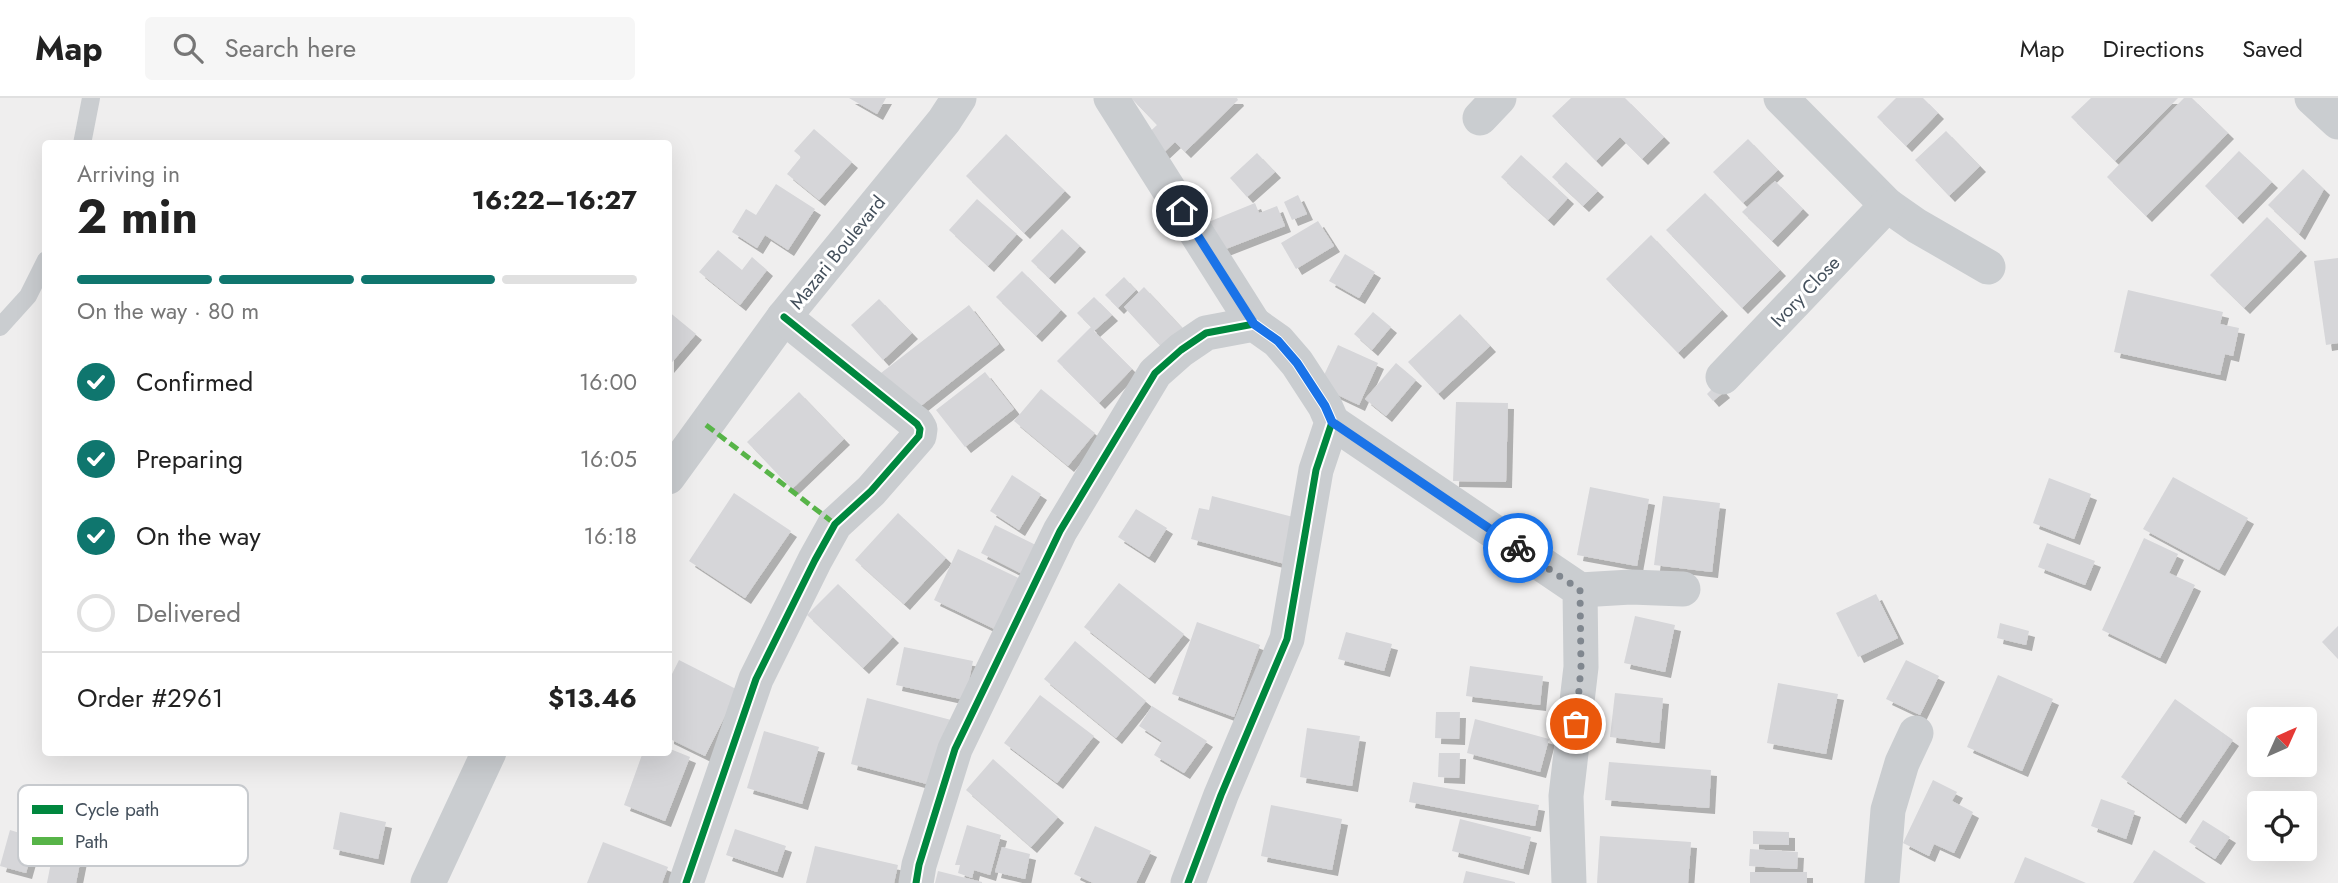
<!DOCTYPE html>
<meta charset="utf-8">
<style>
:root{--surface:#fff;--page:#f6f6f6;--text:#222;--muted:#767676;--line:#e0e0e0;--accent:#0f766e}
body{margin:0;font-family:Jost,sans-serif;background:var(--page);color:var(--text);height:100vh;display:flex;flex-direction:column;font-size:26px;white-space:nowrap}
*{box-sizing:border-box;margin:0}
p{font-size:23px;color:var(--muted)}
.icon{flex:none;width:38px;height:38px;fill:none;stroke:currentColor;stroke-width:2;stroke-linecap:round;stroke-linejoin:round}
.map{position:relative;flex:1;overflow:hidden}
.side{position:absolute;left:42px;top:42px;width:630px;height:616px;display:flex;flex-direction:column;background:var(--surface);border-radius:7px;box-shadow:0 7px 28px #0002}
.side>*{flex:none}
.needle{width:46px;rotate:45deg}
.controls{position:absolute;left:2247px;top:609px;display:grid;gap:14px}
.controls a{display:grid;place-items:center;width:70px;height:70px;border-radius:7px;background:var(--surface);box-shadow:0 7px 28px #0002;font-size:35px}
.pin{position:absolute;display:grid;place-items:center;width:60px;height:60px;color:#fff;margin:-30px;border:4px solid #fff;border-radius:50%;box-shadow:0 2px 7px #0007}
.courier{position:absolute;display:grid;place-items:center;width:70px;height:70px;margin:-35px;border:5px solid #1a73e8;border-radius:50%;background:#fff;color:#222;box-shadow:0 2px 9px #0007}
.head em{font-style:normal;font-weight:700}
.head div{display:flex;flex-direction:column-reverse}
.head{display:flex;align-items:center;justify-content:space-between;height:119px;padding:0 35px}
h1{font-size:46px;font-weight:700;line-height:52px}
.bar{display:grid;grid-template-columns:repeat(4,1fr);gap:10px 7px;align-content:center;height:84px;padding:0 35px}
.bar i{height:9px;border-radius:5px;background:var(--line)}
.bar .on{background:var(--accent)}
.bar p{grid-column:span 4}
.line{display:flex;align-items:center;gap:18px;padding:0 35px;border-top:2px solid var(--line)}
.line div{flex:1}
ol{padding:0 35px;list-style:none}
li{display:flex;align-items:center;gap:21px;height:77px}
li p{margin-inline-start:auto}
li .icon{padding:7px;border-radius:50%;background:var(--accent);color:#fff;stroke-width:4}
li:last-child{color:var(--muted)}
li i{width:38px;height:38px;border:4px solid var(--line);border-radius:50%}
header{display:flex;align-items:center;gap:42px;box-sizing:border-box;height:98px;padding:0 35px;background:var(--surface);border-bottom:2px solid var(--line)}
header strong{font-size:33px}
nav{display:flex;gap:38px;margin-inline-start:auto;font-size:24px}
.search{width:490px;height:63px;background:var(--page);display:flex;align-items:center;gap:18px;box-sizing:border-box;padding:0 24px;border-radius:7px;color:var(--muted);font-size:26px}
.map>svg:first-child{display:block}
</style>
<header>
<strong>Map</strong>
<div class="search"><svg class="icon" aria-label="search" viewBox="0 0 24 24"><circle cx="10" cy="10" r="6"/><path d="M15 15l6 6"/></svg>Search here</div>
<nav><a>Map</a><a>Directions</a><a>Saved</a></nav>
</header>
<div class="map">
<svg width="2338" height="785" viewBox="0 0 2338 785">
<defs>
<filter id="shadow"><feDropShadow dx="6" dy="6" stdDeviation="0" flood-color="#0004"/></filter>
</defs>
<rect width="100%" height="100%" fill="#efeeee"/>
<g fill="#d6d6d9" filter="url(#shadow)">
<path d="M849,0H886L877,16Z"/>
<path d="M1131,0H1237L1238,2L1185,54L1175,44L1160,58L1142,41L1157,27Z"/>
<path d="M1571,0H1625L1664,39L1642,61L1620,39L1596,63L1552,18Z"/>
<path d="M1896,0H1923L1938,15L1906,48L1877,19Z"/>
<path d="M2091,0H2178L2115,63L2071,19Z"/>
<path d="M2184,0H2192L2228,35L2146,118L2107,79Z"/>
<path d="M814,31L852,64L819,102L787,76L801,59L794,53Z"/>
<path d="M1946,33L1980,68L1949,98L1915,62Z"/>
<path d="M1006,36L1065,93L1024,135L966,78Z"/>
<path d="M1748,41L1778,72L1743,105L1713,74Z"/>
<path d="M2239,53L2272,84L2237,120L2205,88Z"/>
<path d="M1257,55L1275,74L1247,99L1230,80Z"/>
<path d="M1521,57L1568,100L1548,122L1501,79Z"/>
<path d="M1566,64L1598,93L1583,108L1552,79Z"/>
<path d="M2303,71L2324,91L2299,136L2268,107Z"/>
<path d="M1775,83L1803,111L1772,143L1742,114Z"/>
<path d="M776,86L815,111L788,152L765,137L757,150L732,134L746,111L756,117Z"/>
<path d="M1705,95L1780,172L1742,210L1666,132Z"/>
<path d="M1298,97L1307,116L1292,122L1284,104Z"/>
<path d="M977,101L1017,136L988,168L949,132Z"/>
<path d="M1255,105L1259,115L1277,108L1285,128L1218,154L1206,125Z"/>
<path d="M2267,119L2301,152L2244,210L2210,177Z"/>
<path d="M1318,123L1334,148L1296,171L1281,145Z"/>
<path d="M1062,131L1080,148L1049,180L1031,163Z"/>
<path d="M1651,137L1722,212L1678,255L1606,181Z"/>
<path d="M718,152L742,172L752,159L767,172L740,207L699,174Z"/>
<path d="M1345,156L1375,174L1359,200L1329,183Z"/>
<path d="M2338,160V245L2326,247L2314,163Z"/>
<path d="M1022,173L1061,212L1036,238L996,199Z"/>
<path d="M1124,179L1136,192L1118,210L1105,197Z"/>
<path d="M1144,189L1187,235L1166,254L1124,209Z"/>
<path d="M2128,192L2223,214L2220,226L2239,230L2233,258L2225,256L2220,277L2114,254Z"/>
<path d="M1094,199L1112,217L1094,233L1132,271L1099,305L1057,263L1091,229L1077,215Z"/>
<path d="M879,201L912,235L883,262L851,227Z"/>
<path d="M969,207L999,246L912,315L881,275Z"/>
<path d="M668,213L696,236L668,269Z"/>
<path d="M1373,214L1391,229L1372,252L1354,236Z"/>
<path d="M1460,216L1490,248L1438,296L1408,264Z"/>
<path d="M1338,247L1378,265L1359,307L1319,288Z"/>
<path d="M1396,265L1416,282L1386,318L1365,301Z"/>
<path d="M985,274L1014,311L965,349L936,312Z"/>
<path d="M1717,286L1724,294L1713,303L1707,296Z"/>
<path d="M1041,291L1095,335L1068,368L1014,323Z"/>
<path d="M799,294L844,341L792,391L747,344Z"/>
<path d="M1456,304L1508,305L1506,384L1453,383Z"/>
<path d="M1012,377L1041,396L1019,432L990,413Z"/>
<path d="M2173,379L2248,420L2219,472L2143,431Z"/>
<path d="M2049,380L2091,396L2074,441L2033,425Z"/>
<path d="M1590,389L1649,401L1637,468L1577,457Z"/>
<path d="M734,395L791,433L745,500L689,463Z"/>
<path d="M1212,398L1297,420L1285,466L1191,441L1199,410L1209,412Z"/>
<path d="M1663,398L1720,405L1712,474L1654,467Z"/>
<path d="M1136,411L1167,430L1149,459L1118,439Z"/>
<path d="M898,415L946,460L904,506L855,462Z"/>
<path d="M995,427L1050,454L1036,483L981,455Z"/>
<path d="M2144,440L2178,456L2169,475L2195,487L2160,560L2102,532Z"/>
<path d="M2047,445L2095,463L2085,487L2038,469Z"/>
<path d="M958,451L1031,486L1007,537L934,502Z"/>
<path d="M1119,485L1184,536L1149,580L1084,529Z"/>
<path d="M838,486L893,539L863,570L807,517Z"/>
<path d="M1876,496L1898,540L1858,559L1836,515Z"/>
<path d="M1635,518L1675,527L1665,574L1624,565Z"/>
<path d="M1197,524L1260,547L1234,619L1172,596Z"/>
<path d="M2000,525L2029,533L2026,547L1997,540Z"/>
<path d="M2338,528V561L2322,544Z"/>
<path d="M1346,534L1392,546L1384,573L1338,561Z"/>
<path d="M1075,543L1146,603L1116,640L1044,581Z"/>
<path d="M904,549L973,563L965,602L896,587Z"/>
<path d="M679,562L738,592L705,658L668,640V584Z"/>
<path d="M1906,562L1939,578L1920,617L1886,601Z"/>
<path d="M1470,568L1543,578L1540,607L1466,598Z"/>
<path d="M1998,577L2053,601L2022,673L1967,649Z"/>
<path d="M1778,585L1838,596L1826,656L1767,645Z"/>
<path d="M1615,595L1663,600L1659,645L1610,639Z"/>
<path d="M1040,597L1094,638L1057,685L1004,645Z"/>
<path d="M867,600L955,623L938,689L851,666Z"/>
<path d="M2175,601L2233,642L2180,720L2121,679Z"/>
<path d="M1152,608L1207,643L1184,675L1154,657L1162,643L1139,628Z"/>
<path d="M1436,614H1460L1459,641L1435,640Z"/>
<path d="M1475,621L1549,641L1540,674L1467,655Z"/>
<path d="M1307,630L1360,638L1352,688L1300,679Z"/>
<path d="M764,633L819,649L802,706L747,690Z"/>
<path d="M668,650L690,659L665,723L624,707L643,654H668Z"/>
<path d="M1439,655H1460L1459,680L1438,679Z"/>
<path d="M993,661L1058,719L1031,749L966,692Z"/>
<path d="M1609,664L1711,672L1709,710L1605,702Z"/>
<path d="M1933,682L1957,694L1952,703L1973,714L1954,755L1934,746L1929,758L1903,745Z"/>
<path d="M1413,684L1539,707L1535,728L1409,704Z"/>
<path d="M2101,701L2135,713L2126,741L2091,728Z"/>
<path d="M1271,707L1342,721L1332,772L1261,758Z"/>
<path d="M340,714L386,724L378,761L333,751Z"/>
<path d="M1460,721L1531,739L1523,771L1452,753Z"/>
<path d="M2203,722L2230,739L2215,761L2189,744Z"/>
<path d="M967,727L1001,737L990,777L974,772L972,780L958,775L960,767H955Z"/>
<path d="M1095,728L1151,753L1136,785H1093L1074,776Z"/>
<path d="M735,731L786,748L777,774L726,757Z"/>
<path d="M10,732L36,740L26,775L0,768Z"/>
<path d="M1753,733L1789,734V747L1753,746Z"/>
<path d="M1600,738L1691,744L1688,785H1597Z"/>
<path d="M603,744L668,769L662,785H587Z"/>
<path d="M815,748L898,767L894,785H806Z"/>
<path d="M54,749L82,755L76,785H47Z"/>
<path d="M1002,749L1030,756L1025,781L995,774Z"/>
<path d="M1750,751L1798,754L1797,771L1749,768Z"/>
<path d="M2154,752L2206,785H2133Z"/>
<path d="M2025,759L2086,785H2014Z"/>
<path d="M938,773L982,784V785H935Z"/>
<path d="M1466,773L1515,784V785H1463Z"/>
<rect x="1750" y="774" width="57" height="11"/>
</g>
<g fill="none" stroke-linecap="round" stroke-linejoin="round">
<g stroke="#cacdd0" stroke-width="18">
<path d="M82,46L91,0"/>
<path d="M0,229L28,198L46,162"/>
</g>
<g stroke="#cacdd0" stroke-width="35">
<path d="M1111,0L1254,226"/>
<path d="M1781,0L1887,107L1917,128L1988,169"/>
<path d="M2312,0L2338,24"/>
<path d="M1480,20L1499,0"/>
<path d="M1723,279L1887,107"/>
<path d="M1332,324L1580,492L1581,569L1566,698L1569,785"/>
<path d="M668,379L784,219L944,23L959,0"/>
<path d="M1580,492L1631,489L1683,491"/>
<path d="M428,785L489,654"/>
<path d="M686,785L756,581L815,462L835,426L871,393L919,338L920,331L917,326L784,219"/>
<path d="M916,785L919,767L955,651L1060,433L1155,275L1181,252L1206,235L1254,226L1278,243L1297,265L1325,308L1332,324L1316,372L1287,541L1221,697L1188,785"/>
<path d="M1882,785L1888,712L1902,665L1916,635"/>
</g>
<path stroke="#57b448" stroke-width="5" stroke-dasharray="10 5" stroke-linecap="butt" d="M706,327L835,426"/>
<g stroke="#fff" stroke-width="11">
<g id="cycleway">
<path d="M686,785L756,581L815,462L835,426L871,393L919,338L920,331L917,326L784,219"/>
<path d="M916,785L919,767L955,651L1060,433L1155,275L1181,252L1206,235L1254,226L1278,243L1297,265L1325,308L1332,324L1316,372L1287,541L1221,697L1188,785"/>
</g>
</g>
<use href="#cycleway" stroke="#00873e" stroke-width="7"/>
</g>
<g fill="none" stroke-linecap="round" stroke-linejoin="round">
<path stroke="#80878f" stroke-width="7" stroke-dasharray="0 12.6" d="M1518,450L1580,492L1581,569L1576,626"/>
<path stroke="#1a73e8" stroke-width="9" d="M1182,113L1254,226L1278,243L1297,265L1325,308L1332,324L1518,450"/>
</g>
<g text-anchor="middle" stroke-width="6" stroke-linejoin="round" paint-order="stroke">
<g font-size="19" fill="#44505c" stroke="#fff">
<text transform="translate(837 154) rotate(-51)" y="7">Mazari Boulevard</text>
<text transform="translate(1805 193) rotate(-46)" y="7">Ivory Close</text>
</g>
</g>
<rect x="18" y="687" width="230" height="81" rx="10" fill="#fff" stroke="#c7cace" stroke-width="2"/>
<rect x="32" y="707" width="31" height="9" fill="#00873e"/>
<rect x="32" y="739" width="31" height="8" fill="#57b448"/>
<g font-size="19" fill="#44505c">
<text x="75" y="718">Cycle path</text>
<text x="75" y="750">Path</text>
</g>
</svg>
<div class="controls">
<a><svg class="needle" viewBox="-14 -14 28 28"><path d="M0-13l5 13h-10z" fill="#e53935"/><path d="M0 13l5-13h-10z" fill="#767676"/></svg></a>
<a><svg class="icon" aria-label="locate" viewBox="0 0 24 24"><circle cx="12" cy="12" r="6"/><path d="M12 2v4M12 18v4M2 12h4M18 12h4"/></svg></a>
</div>
<div class="pin" style="left:1576px;top:626px;background:#ea580c"><svg class="icon" aria-label="bag" viewBox="0 0 24 24"><path d="M5 8h14l-1 12H6zM9 8a3 3 0 0 1 6 0"/></svg></div>
<div class="pin" style="left:1182px;top:113px;background:#1f2937"><svg class="icon" aria-label="home" viewBox="0 0 24 24"><path d="M3 11l9-7 9 7M6 9v11h12V9"/></svg></div>
<div class="courier" style="left:1518px;top:450px"><svg class="icon" aria-label="bike" viewBox="0 0 24 24"><circle cx="6" cy="16" r="4"/><circle cx="18" cy="16" r="4"/><path d="M6 16l4-8h5l3 8M10 8l3 8H6M13 5h3"/></svg></div>
<section class="side">
<div class="head"><div><h1>2 min</h1><p>Arriving in</p></div><em>16:22–16:27</em></div>
<div class="bar"><i class="on"></i><i class="on"></i><i class="on"></i><i></i><p>On the way · 80 m</p></div>
<ol>
<li><svg class="icon" aria-label="check" viewBox="0 0 24 24"><path d="M5 12l5 5 9-10"/></svg>Confirmed<p>16:00</p></li>
<li><svg class="icon" aria-label="check" viewBox="0 0 24 24"><path d="M5 12l5 5 9-10"/></svg>Preparing<p>16:05</p></li>
<li><svg class="icon" aria-label="check" viewBox="0 0 24 24"><path d="M5 12l5 5 9-10"/></svg>On the way<p>16:18</p></li>
<li><i></i>Delivered</li>
</ol>
<div class="line" style="height:91px"><div>Order #2961</div><b>$13.46</b></div>
</section>
</div>
